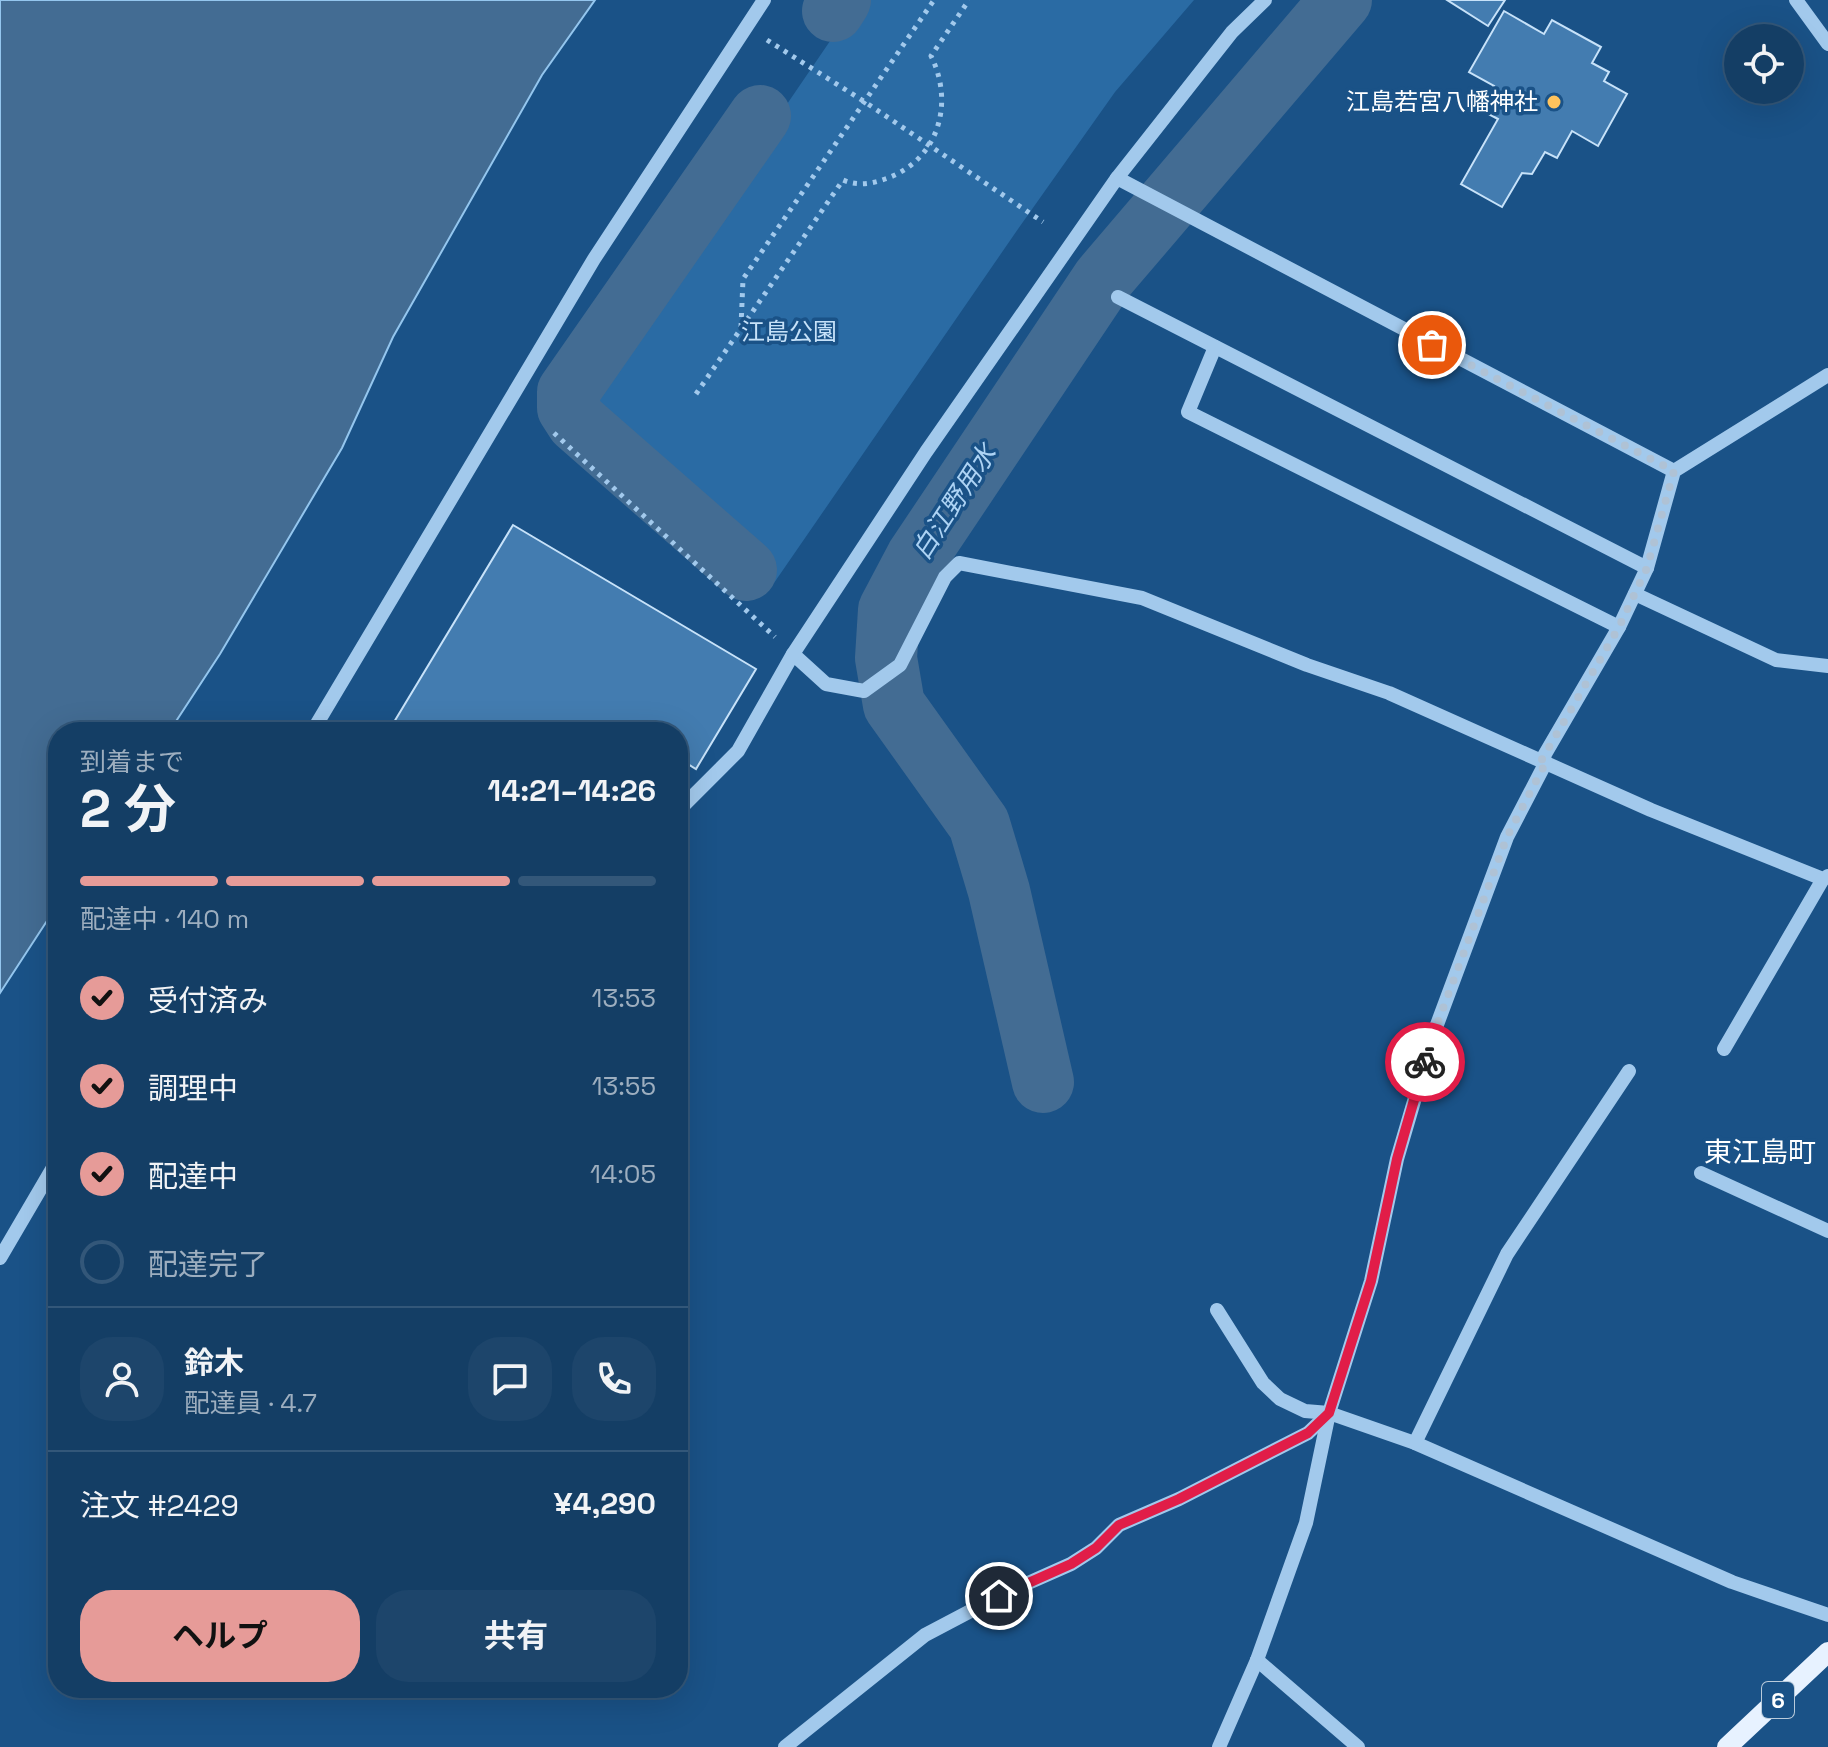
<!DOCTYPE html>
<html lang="ja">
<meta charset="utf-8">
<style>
:root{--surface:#143e65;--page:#1d456b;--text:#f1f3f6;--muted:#9daebf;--line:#335779;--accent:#e69b98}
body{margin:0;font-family:"Space Grotesk","Noto Sans JP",sans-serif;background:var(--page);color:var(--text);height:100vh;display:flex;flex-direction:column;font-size:30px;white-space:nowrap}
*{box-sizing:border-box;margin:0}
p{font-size:26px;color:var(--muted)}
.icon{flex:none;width:44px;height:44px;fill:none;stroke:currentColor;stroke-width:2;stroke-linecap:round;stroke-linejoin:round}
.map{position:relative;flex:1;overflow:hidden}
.panel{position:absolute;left:48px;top:722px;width:640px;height:976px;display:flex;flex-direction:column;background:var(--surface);border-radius:32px;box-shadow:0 8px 32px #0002,0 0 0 2px var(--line)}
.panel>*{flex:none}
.fabs{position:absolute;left:1724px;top:24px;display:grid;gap:16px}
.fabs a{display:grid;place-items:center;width:80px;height:80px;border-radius:50%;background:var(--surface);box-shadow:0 8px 32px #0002,0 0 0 2px var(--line);font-size:40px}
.pin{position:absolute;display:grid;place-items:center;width:68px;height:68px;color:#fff;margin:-34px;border:4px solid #fff;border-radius:50%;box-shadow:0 2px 8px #0007}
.courier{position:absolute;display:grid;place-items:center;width:80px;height:80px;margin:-40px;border:6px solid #e11d48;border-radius:50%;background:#fff;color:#222;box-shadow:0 2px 10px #0007}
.summary em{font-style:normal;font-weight:700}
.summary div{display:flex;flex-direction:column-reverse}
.summary{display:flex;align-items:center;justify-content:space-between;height:136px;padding:0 32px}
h1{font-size:52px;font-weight:700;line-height:60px}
.bar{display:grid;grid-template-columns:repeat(4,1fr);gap:12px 8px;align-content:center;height:96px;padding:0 32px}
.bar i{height:10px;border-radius:6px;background:var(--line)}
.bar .active{background:var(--accent)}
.bar p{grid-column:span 4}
.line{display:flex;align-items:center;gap:20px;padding:0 32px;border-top:2px solid var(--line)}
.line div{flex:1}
.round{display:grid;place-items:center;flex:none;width:84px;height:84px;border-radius:32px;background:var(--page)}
ol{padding:0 32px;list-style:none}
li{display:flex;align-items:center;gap:24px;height:88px}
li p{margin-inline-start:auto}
li .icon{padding:8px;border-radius:50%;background:var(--accent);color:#111;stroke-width:4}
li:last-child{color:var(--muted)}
li i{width:44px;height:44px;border:4px solid var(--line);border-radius:50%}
.button{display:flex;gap:16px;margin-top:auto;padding:16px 32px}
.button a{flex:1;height:92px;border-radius:32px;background:var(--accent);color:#111;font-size:32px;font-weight:700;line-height:92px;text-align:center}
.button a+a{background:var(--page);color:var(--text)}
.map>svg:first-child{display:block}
</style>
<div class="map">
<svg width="1828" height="1747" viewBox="0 0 1828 1747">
<rect width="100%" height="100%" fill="#1a5287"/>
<path fill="#2a6ba4" d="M858,0H1194L1115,92L1018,229L774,583L581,406Z"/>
<path fill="#436c93" stroke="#94c6ee" stroke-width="2" d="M0,0H595L542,75L393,337L342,448L220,654L169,732H58V904L0,993Z"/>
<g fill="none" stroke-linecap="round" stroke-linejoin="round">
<g stroke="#436c93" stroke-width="62">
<path d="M833,11L840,0"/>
<path d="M746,570L577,422L568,408V392L760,116"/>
<path d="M1043,1082L999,891L979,824L894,705L886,658L889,610L917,557L1103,279L1341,0"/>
</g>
</g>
<g fill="#437cb0" stroke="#c7e2f9" stroke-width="2">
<path d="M1447,0H1505L1488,26Z"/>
<path d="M1504,11L1544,34L1552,20L1601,47L1592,63L1609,72L1604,81L1627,94L1598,146L1572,131L1557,158L1545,152L1532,174L1522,173L1502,207L1461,184L1498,119L1481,110L1494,86L1469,72Z"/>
<path d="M513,525L756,669L696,769L678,758V732H388Z"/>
</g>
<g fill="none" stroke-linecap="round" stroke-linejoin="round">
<g stroke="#a2c9ec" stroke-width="5" stroke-dasharray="4 6" stroke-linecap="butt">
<path d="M767,40L865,102L1043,222"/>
<path d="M741,327L743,279L934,0"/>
<path d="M696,394L843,180C857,186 871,184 885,179C938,161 955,104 931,56L969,0"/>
<path d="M554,433L775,637"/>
</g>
<g stroke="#a2c9ec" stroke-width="14">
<path d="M1796,0L1828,44"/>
<path d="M1117,178L1674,471"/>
<path d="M1118,297L1647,568"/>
<path d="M1215,347L1188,412L1619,627"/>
<path d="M1635,594L1776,660L1828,666"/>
<path d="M793,654L826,684L864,691L900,665L945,577L959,563L1142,598L1307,665L1389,693L1651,810L1823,879L1828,876"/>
<path d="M312,732L594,259L764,0"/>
<path d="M1541,761L1619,627L1647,568L1674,471L1828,375"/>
<path d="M678,811L738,751L793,654L926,452L1117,178L1232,32L1265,0"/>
<path d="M1724,1049L1823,879"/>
<path d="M1701,1173L1828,1231"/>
<path d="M0,1258L58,1159"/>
<path d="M1217,1310L1263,1383L1280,1399L1305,1411L1329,1413L1415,1443L1732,1582L1828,1615"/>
<path d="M1415,1443L1507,1254L1629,1071"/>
<path d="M1257,1660L1358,1747"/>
<path d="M785,1747L925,1635L999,1596L1071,1564L1096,1548L1119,1525L1179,1499L1308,1433L1329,1413"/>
<path d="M1219,1747L1257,1660L1306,1523L1329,1413L1371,1281L1397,1159L1435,1030L1507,837L1546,762"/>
</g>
<path stroke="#e7f2ff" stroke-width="20" d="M1727,1747L1828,1652"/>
</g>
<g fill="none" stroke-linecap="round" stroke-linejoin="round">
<path stroke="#afc2d5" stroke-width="8" stroke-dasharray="0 14.4" d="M1425,1062L1435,1030L1507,837L1546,762L1541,761L1619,627L1647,568L1674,471L1432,345"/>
<path stroke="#e11d48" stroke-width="10" d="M999,1596L1071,1564L1096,1548L1119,1525L1179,1499L1308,1433L1329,1413L1371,1281L1397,1159L1425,1062"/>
</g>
<circle fill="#fec35d" stroke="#1a5287" stroke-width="3" cx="1554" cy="102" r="8"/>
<g text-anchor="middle" stroke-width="7" stroke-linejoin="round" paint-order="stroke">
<rect fill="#1a5287" stroke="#bacbdb" stroke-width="2" x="1762" y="1682" width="32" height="36" rx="6"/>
<g font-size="22" font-weight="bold" fill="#fff">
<text x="1778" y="1708">6</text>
</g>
<g font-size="24" fill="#fff" stroke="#1a5287" text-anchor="end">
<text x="1538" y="110">江島若宮八幡神社</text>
</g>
<g font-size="24" fill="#c7e2f9" stroke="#1a5287">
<text x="789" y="340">江島公園</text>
</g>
<g font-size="26" font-style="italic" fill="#add3f4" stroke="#1a5287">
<text transform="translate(954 502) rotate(-57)" y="9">白江野用水</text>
</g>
<g font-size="28" fill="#fff" stroke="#1a5287">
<text x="1760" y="1162">東江島町</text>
</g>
</g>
</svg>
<div class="fabs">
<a><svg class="icon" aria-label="locate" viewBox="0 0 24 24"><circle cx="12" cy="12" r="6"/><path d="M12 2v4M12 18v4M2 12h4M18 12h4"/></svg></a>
</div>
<div class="pin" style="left:1432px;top:345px;background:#ea580c"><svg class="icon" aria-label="bag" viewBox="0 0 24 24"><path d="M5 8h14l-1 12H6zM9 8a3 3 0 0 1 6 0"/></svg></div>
<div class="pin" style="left:999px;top:1596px;background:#1f2937"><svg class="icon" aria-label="home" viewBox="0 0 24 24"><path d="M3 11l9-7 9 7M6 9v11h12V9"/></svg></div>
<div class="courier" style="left:1425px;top:1062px"><svg class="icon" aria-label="bike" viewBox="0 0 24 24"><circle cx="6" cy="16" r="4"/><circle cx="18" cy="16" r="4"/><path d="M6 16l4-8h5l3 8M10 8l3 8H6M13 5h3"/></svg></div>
<section class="panel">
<div class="summary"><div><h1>2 分</h1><p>到着まで</p></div><em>14:21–14:26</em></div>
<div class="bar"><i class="active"></i><i class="active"></i><i class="active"></i><i></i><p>配達中 · 140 m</p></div>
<ol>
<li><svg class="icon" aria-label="check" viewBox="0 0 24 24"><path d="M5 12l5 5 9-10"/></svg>受付済み<p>13:53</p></li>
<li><svg class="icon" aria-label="check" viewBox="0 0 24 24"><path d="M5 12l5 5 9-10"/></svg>調理中<p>13:55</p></li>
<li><svg class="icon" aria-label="check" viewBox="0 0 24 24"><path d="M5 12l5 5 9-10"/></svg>配達中<p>14:05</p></li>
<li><i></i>配達完了</li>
</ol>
<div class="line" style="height:144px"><a class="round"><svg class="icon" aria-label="person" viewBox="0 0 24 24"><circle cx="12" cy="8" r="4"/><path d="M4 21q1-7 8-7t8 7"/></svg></a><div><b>鈴木</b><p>配達員 · 4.7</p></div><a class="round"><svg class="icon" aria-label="chat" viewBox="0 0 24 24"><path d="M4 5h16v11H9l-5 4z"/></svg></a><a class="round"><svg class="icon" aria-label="phone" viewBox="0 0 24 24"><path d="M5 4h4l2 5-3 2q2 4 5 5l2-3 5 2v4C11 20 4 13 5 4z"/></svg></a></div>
<div class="line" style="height:104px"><div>注文 #2429</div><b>¥4,290</b></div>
<div class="button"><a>ヘルプ</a><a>共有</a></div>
</section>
</div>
